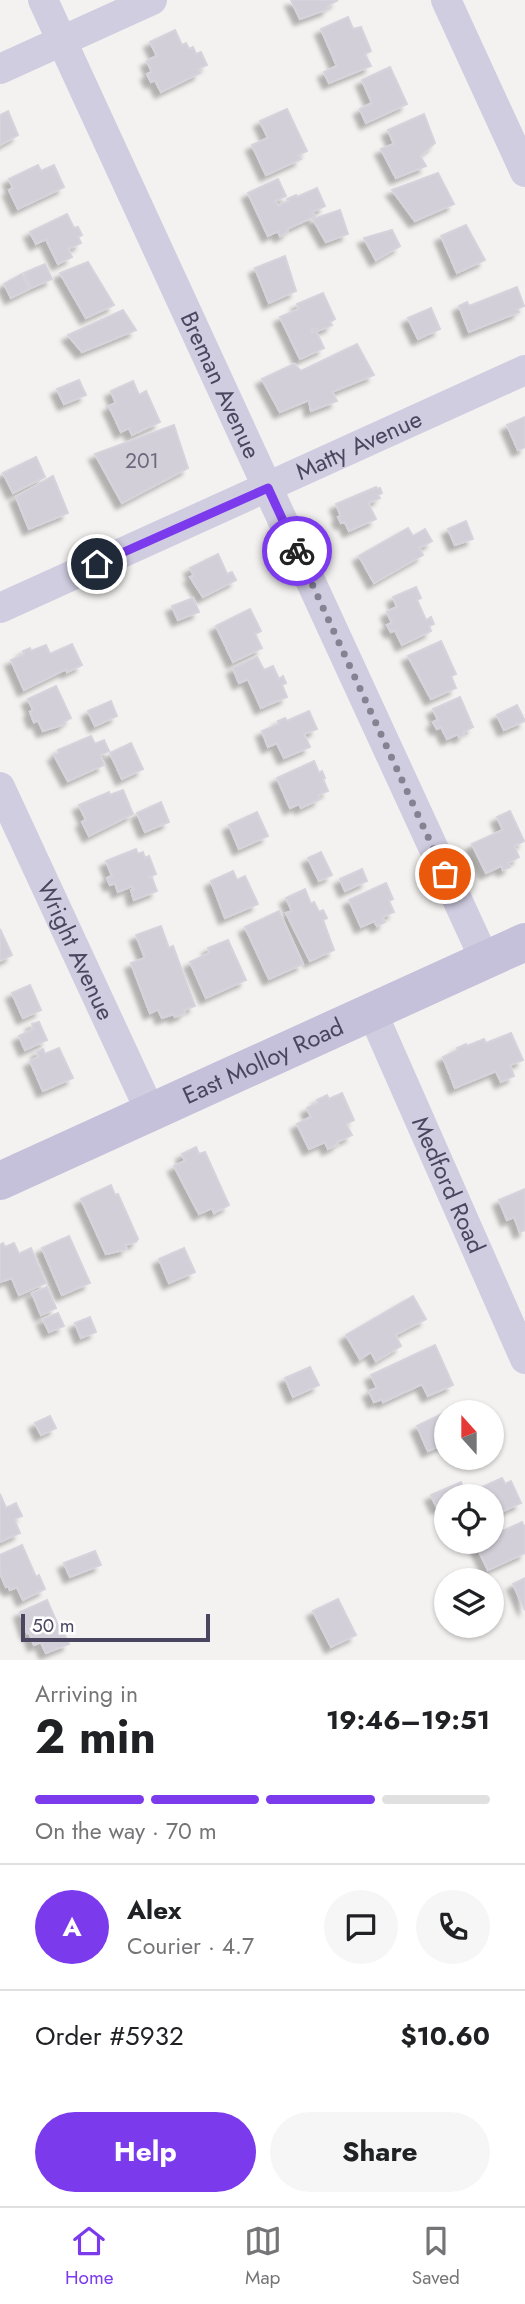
<!DOCTYPE html>
<meta charset="utf-8">
<style>
:root{--surface:#fff;--page:#f6f6f6;--text:#202124;--muted:#757577;--line:#e0e0e0;--accent:#7c3aed}
body{margin:0;font-family:Jost,sans-serif;background:var(--page);color:var(--text);height:100vh;display:flex;flex-direction:column;font-size:26px;white-space:nowrap}
*{box-sizing:border-box;margin:0}
p{font-size:23px;color:var(--muted)}
.icon{flex:none;width:38px;height:38px;fill:none;stroke:currentColor;stroke-width:2;stroke-linecap:round;stroke-linejoin:round}
.map{position:relative;height:1660px;overflow:hidden}
.drawer{display:flex;flex-direction:column;background:var(--surface);flex:1}
.drawer>*{flex:none}
.needle{width:46px;rotate:339deg}
.fabs{position:absolute;left:434px;top:1400px;display:grid;gap:14px}
.fabs a{display:grid;place-items:center;width:70px;height:70px;border-radius:50%;background:var(--surface);box-shadow:0 2px 5px #0004;font-size:35px}
.scale{position:absolute;left:21px;bottom:18px;width:189px;box-sizing:border-box;padding-left:7px;border:4px solid #4a465f;border-top:0;font-size:19px;line-height:24px;white-space:nowrap;color:#4a465f;-webkit-text-stroke:5px #fff;paint-order:stroke}
.pin{position:absolute;display:grid;place-items:center;width:60px;height:60px;color:#fff;margin:-30px;border:4px solid #fff;border-radius:50%;box-shadow:0 2px 7px #0007}
.courier{position:absolute;display:grid;place-items:center;width:70px;height:70px;margin:-35px;border:5px solid #7c3aed;border-radius:50%;background:#fff;color:#222;box-shadow:0 2px 9px #0007}
.head em{font-style:normal;font-weight:700}
.head div{display:flex;flex-direction:column-reverse}
.head{display:flex;align-items:center;justify-content:space-between;height:119px;padding:0 35px}
h1{font-size:46px;font-weight:700;line-height:52px}
.bar{display:grid;grid-template-columns:repeat(4,1fr);gap:10px 7px;align-content:center;height:84px;padding:0 35px}
.bar i{height:9px;border-radius:5px;background:var(--line)}
.bar .on{background:var(--accent)}
.bar p{grid-column:span 4}
.line{display:flex;align-items:center;gap:18px;padding:0 35px;border-top:2px solid var(--line)}
.line div{flex:1}
.round{display:grid;place-items:center;flex:none;width:74px;height:74px;border-radius:37px;background:var(--page)}
.action{display:flex;gap:14px;margin-top:auto;padding:14px 35px}
.action a{flex:1;height:80px;border-radius:42px;background:var(--accent);color:#fff;font-size:28px;font-weight:700;line-height:80px;text-align:center}
.action a+a{background:var(--page);color:var(--text)}
.dock{display:flex;justify-content:space-around;align-items:center;height:98px;border-top:2px solid var(--line);background:var(--surface);font-size:19px;color:var(--muted)}
.dock a{display:grid;justify-items:center;gap:4px}
.dock .on{color:var(--accent)}
.map>svg:first-child{display:block}
</style>
<div class="map">
<svg width="525" height="1660" viewBox="0 0 525 1660">
<defs>
<filter id="shadow"><feDropShadow dx="-6" dy="6" stdDeviation="2" flood-color="#0004"/></filter>
</defs>
<rect width="100%" height="100%" fill="#f3f2f0"/>
<g fill="#d2cfd8" stroke="#d7d3dc" stroke-width="2" filter="url(#shadow)">
<path d="M291,0H338L327,6L328,9L300,19Z"/>
<path d="M348,17L353,29L361,27L371,51L365,54L371,66L329,83L324,72L337,66L321,29Z"/>
<path d="M175,30L182,45L186,43L189,49L193,47L196,54L201,52L207,65L198,69L200,73L161,92L155,80L151,82L147,74L152,72L147,61L157,56L150,42Z"/>
<path d="M390,67L407,104L366,123L360,109L372,103L362,80Z"/>
<path d="M287,109L307,151L298,155L301,159L266,175L252,145L268,138L260,121Z"/>
<path d="M8,111L18,135L0,145V115Z"/>
<path d="M424,114L435,143L420,156L426,166L396,178L381,149L394,144L388,130Z"/>
<path d="M38,165L41,171L54,165L64,187L18,209L9,190L13,188L9,179Z"/>
<path d="M438,173L454,204L415,221L392,190Z"/>
<path d="M278,179L286,196L275,201L278,206L289,201L287,199L296,195L297,197L317,188L325,206L312,212L315,216L287,229L288,232L280,236L278,231L268,236L248,193Z"/>
<path d="M340,210L348,234L326,242L313,219Z"/>
<path d="M67,214L74,228L78,227L82,235L78,237L81,243L68,249L72,257L58,264L46,239L36,244L30,232Z"/>
<path d="M466,225L485,260L457,273L441,236Z"/>
<path d="M392,230L400,246L376,260L364,238Z"/>
<path d="M285,256L296,291L269,303L255,268Z"/>
<path d="M88,262L114,305L86,318L60,273Z"/>
<path d="M45,264L52,279L31,288L24,273Z"/>
<path d="M22,274L29,289L11,298L4,284Z"/>
<path d="M517,287L524,306L517,309L519,312L469,332L459,306L467,302L469,306Z"/>
<path d="M323,293L335,319L330,322L332,325L318,331L317,328L311,330L312,333L316,331L324,348L300,359L280,317L299,309L297,304Z"/>
<path d="M431,308L440,329L418,339L408,318Z"/>
<path d="M123,310L136,330L82,352L68,335Z"/>
<path d="M357,344L374,375L332,392L337,401L311,411L309,400L280,412L262,379L294,364L301,371Z"/>
<path d="M79,380L86,395L64,404L57,389Z"/>
<path d="M133,381L139,395L146,391L160,422L132,435L129,428L121,432L109,406L116,403L111,391Z"/>
<path d="M525,417V447L518,450L507,425Z"/>
<path d="M174,425L188,468L122,503L95,454Z"/>
<path d="M36,457L45,477L13,493L3,473Z"/>
<path d="M53,476L68,513L29,529L16,497Z"/>
<path d="M376,487L377,489L380,488L382,493L378,495L380,498L368,503L376,519L349,531L345,522L341,523L338,517L341,516L336,504Z"/>
<path d="M466,521L473,539L455,545L448,529Z"/>
<path d="M408,528L413,536L425,529L432,541L419,548L423,555L374,583L359,556Z"/>
<path d="M218,554L227,574L232,572L236,580L203,597L190,577L194,576L190,568Z"/>
<path d="M416,587L421,598L417,600L426,620L431,617L434,624L429,626L431,631L402,645L395,630L391,632L387,625L392,623L387,612L397,607L393,597Z"/>
<path d="M193,598L199,612L178,620L172,606Z"/>
<path d="M250,609L261,631L255,634L262,648L233,662L216,626Z"/>
<path d="M441,641L456,674L451,676L456,688L431,699L408,656Z"/>
<path d="M72,644L82,665L67,672L66,669L24,690L11,660L24,655L23,651L30,648L31,651L46,645L50,654Z"/>
<path d="M257,657L264,670L273,666L279,679L283,676L286,683L282,685L287,697L261,708L248,679L239,683L233,668Z"/>
<path d="M56,686L71,718L64,722L65,724L43,731L38,720L34,722L30,712L33,710L28,699Z"/>
<path d="M460,697L473,727L463,732L464,735L459,737L458,734L447,739L441,727L437,729L433,722L438,720L433,709Z"/>
<path d="M111,701L117,716L95,726L88,711Z"/>
<path d="M517,705L525,721L504,730L497,715Z"/>
<path d="M309,711L317,729L304,734L310,747L284,758L277,743L268,747L262,731L279,724L278,721L285,718L287,721Z"/>
<path d="M91,736L95,744L104,740L109,751L100,755L104,765L68,781L54,755L59,753L58,750Z"/>
<path d="M131,743L143,769L122,779L110,753Z"/>
<path d="M314,761L319,773L322,771L325,778L323,779L328,791L318,795L320,799L301,808L299,804L290,808L277,778Z"/>
<path d="M123,790L133,814L89,836L82,822L86,820L79,805L109,792L110,795Z"/>
<path d="M161,802L169,822L145,832L137,813Z"/>
<path d="M510,811L524,841L514,846L519,857L508,863L510,867L503,870L501,866L486,873L472,844L503,830L497,817Z"/>
<path d="M257,812L268,836L239,849L229,825Z"/>
<path d="M136,849L138,854L143,852L145,858L149,856L156,874L147,878H152L157,891L134,900L131,890L134,889L132,886L118,892L115,883L110,885L107,878L112,876L106,861Z"/>
<path d="M321,852L332,875L319,881L308,858Z"/>
<path d="M362,869L367,881L345,891L340,879Z"/>
<path d="M233,871L237,880L245,876L258,904L225,918L211,881Z"/>
<path d="M386,883L393,899L389,901L394,912L382,917L385,922L377,926L374,921L361,927L349,900Z"/>
<path d="M305,889L311,904L314,902L319,912L323,910L327,918L323,920L334,950L310,961L286,913L292,911L286,898Z"/>
<path d="M279,911L303,964L269,979L245,927Z"/>
<path d="M161,926L169,948L173,946L195,1006L184,1010L185,1013L175,1017L173,1014L162,1018L158,1009L150,1013L131,963L145,958L136,935Z"/>
<path d="M0,929L12,955L0,961Z"/>
<path d="M228,940L246,980L206,998L190,962L210,953L208,948Z"/>
<path d="M30,985L41,1010L23,1018L12,993Z"/>
<path d="M39,1022L47,1040L25,1050L19,1036L34,1029L32,1024Z"/>
<path d="M511,1033L523,1060L510,1065L514,1076L501,1082L496,1071L455,1088L443,1057L458,1050L457,1048L466,1044L467,1046L484,1039L486,1043Z"/>
<path d="M59,1048L73,1078L43,1091L30,1061L39,1057L37,1052L43,1049L45,1054Z"/>
<path d="M342,1093L354,1120L346,1124L352,1135L337,1142L338,1144L328,1149L325,1142L309,1149L297,1124L311,1117L307,1108L318,1103L317,1100L327,1095L329,1099Z"/>
<path d="M196,1147L199,1154L205,1152L229,1205L214,1213L212,1208L199,1214L174,1166L185,1161L182,1154Z"/>
<path d="M111,1185L115,1195L118,1194L138,1239L136,1242L125,1245L127,1249L106,1254L81,1199Z"/>
<path d="M525,1189V1230L520,1232L514,1217L507,1220L499,1200Z"/>
<path d="M69,1236L90,1283L62,1295L42,1248Z"/>
<path d="M3,1243L5,1247L14,1243L19,1254L31,1248L46,1283L19,1295L12,1278L0,1282V1245Z"/>
<path d="M184,1248L195,1272L169,1283L159,1259Z"/>
<path d="M47,1287L56,1308L41,1315L32,1293Z"/>
<path d="M413,1296L426,1319L395,1335L401,1346L376,1361L371,1352L360,1359L346,1335Z"/>
<path d="M58,1313L64,1326L49,1332L43,1319Z"/>
<path d="M90,1317L96,1332L81,1338L75,1323Z"/>
<path d="M435,1345L453,1385L428,1396L422,1384L383,1402L382,1399L374,1402L369,1391L377,1388L371,1375Z"/>
<path d="M310,1367L319,1385L293,1397L285,1378Z"/>
<path d="M469,1401L473,1411L480,1407L482,1412H446V1443L428,1451L417,1426Z"/>
<path d="M50,1416L56,1428L41,1435L35,1423Z"/>
<path d="M502,1478L505,1484L511,1481L521,1503L492,1516V1496H473L471,1492Z"/>
<path d="M461,1482L466,1495L446,1496V1504L437,1508L431,1495Z"/>
<path d="M0,1494L6,1508L16,1503L22,1516L14,1519L20,1533L0,1542Z"/>
<path d="M522,1522L525,1528V1553L488,1570L475,1543L492,1542V1536Z"/>
<path d="M22,1545L36,1577L39,1575L45,1589L23,1600L17,1587L10,1590L8,1586L6,1587L0,1573V1555Z"/>
<path d="M95,1551L101,1565L70,1577L64,1563Z"/>
<path d="M525,1578V1610L513,1584Z"/>
<path d="M338,1599L356,1635L331,1647L313,1611Z"/>
<path d="M47,1600L61,1632L63,1631L69,1644L46,1653L41,1642L34,1645L29,1632L27,1633L20,1612Z"/>
</g>
<g fill="none" stroke-linecap="round" stroke-linejoin="round">
<g stroke="#d0cde1" stroke-width="30">
<path id="s1" d="M43,0L485,960"/>
<path d="M446,0L525,172"/>
<path d="M0,69L152,0"/>
<path id="s2" d="M0,608L525,370"/>
<path id="s3" d="M0,787L151,1113"/>
<path id="s4" d="M372,1012L525,1359"/>
</g>
<path stroke="#c6c1db" stroke-width="38" id="s5" d="M0,1181L525,942"/>
</g>
<g fill="none" stroke-linecap="round" stroke-linejoin="round">
<path stroke="#858292" stroke-width="7" stroke-dasharray="0 12.6" d="M297,551L445,874"/>
<path stroke="#7c3aed" stroke-width="9" d="M97,564L268,488L297,551"/>
</g>
<g text-anchor="middle" stroke-width="7" stroke-linejoin="round" paint-order="stroke">
<g font-size="21" fill="#6c687d">
<text x="142" y="468">201</text>
</g>
<g font-size="24" fill="#4a465f" stroke="#fff">
<text dy="8" stroke="none"><textPath href="#s1" startOffset="424">Breman Avenue</textPath></text>
<text dy="8" stroke="none"><textPath href="#s2" startOffset="394">Matty Avenue</textPath></text>
<text dy="8" stroke="none"><textPath href="#s3" startOffset="180">Wright Avenue</textPath></text>
<text dy="8" stroke="none"><textPath href="#s5" startOffset="289">East Molloy Road</textPath></text>
<text dy="8" stroke="none"><textPath href="#s4" startOffset="189">Medford Road</textPath></text>
</g>
</g>
</svg>
<div class="fabs">
<a><svg class="needle" viewBox="-14 -14 28 28"><path d="M0-13l5 13h-10z" fill="#e53935"/><path d="M0 13l5-13h-10z" fill="#757577"/></svg></a>
<a><svg class="icon" aria-label="locate" viewBox="0 0 24 24"><circle cx="12" cy="12" r="6"/><path d="M12 2v4M12 18v4M2 12h4M18 12h4"/></svg></a>
<a><svg class="icon" aria-label="layers" viewBox="0 0 24 24"><path d="M12 4l9 5-9 5-9-5zM3 14l9 5 9-5"/></svg></a>
</div>
<div class="scale">50 m</div>
<div class="pin" style="left:445px;top:874px;background:#ea580c"><svg class="icon" aria-label="bag" viewBox="0 0 24 24"><path d="M5 8h14l-1 12H6zM9 8a3 3 0 0 1 6 0"/></svg></div>
<div class="pin" style="left:97px;top:564px;background:#1f2937"><svg class="icon" aria-label="home" viewBox="0 0 24 24"><path d="M3 11l9-7 9 7M6 9v11h12V9"/></svg></div>
<div class="courier" style="left:297px;top:551px"><svg class="icon" aria-label="bike" viewBox="0 0 24 24"><circle cx="6" cy="16" r="4"/><circle cx="18" cy="16" r="4"/><path d="M6 16l4-8h5l3 8M10 8l3 8H6M13 5h3"/></svg></div>
</div>
<section class="drawer">
<div class="head"><div><h1>2 min</h1><p>Arriving in</p></div><em>19:46–19:51</em></div>
<div class="bar"><i class="on"></i><i class="on"></i><i class="on"></i><i></i><p>On the way · 70 m</p></div>
<div class="line" style="height:126px"><b class="round" style="background:var(--accent);color:#fff">A</b><div><b>Alex</b><p>Courier · 4.7</p></div><a class="round"><svg class="icon" aria-label="chat" viewBox="0 0 24 24"><path d="M4 5h16v11H9l-5 4z"/></svg></a><a class="round"><svg class="icon" aria-label="phone" viewBox="0 0 24 24"><path d="M5 4h4l2 5-3 2q2 4 5 5l2-3 5 2v4C11 20 4 13 5 4z"/></svg></a></div>
<div class="line" style="height:91px"><div>Order #5932</div><b>$10.60</b></div>
<div class="action"><a>Help</a><a>Share</a></div>
</section>
<nav class="dock">
<a class="on"><svg class="icon" aria-label="home" viewBox="0 0 24 24"><path d="M3 11l9-7 9 7M6 9v11h12V9"/></svg>Home</a>
<a><svg class="icon" aria-label="map" viewBox="0 0 24 24"><path d="M3 6l6-2 6 2 6-2v14l-6 2-6-2-6 2zM9 4v14M15 6v14"/></svg>Map</a>
<a><svg class="icon" aria-label="saved" viewBox="0 0 24 24"><path d="M7 4h10v16l-5-4-5 4z"/></svg>Saved</a>
</nav>
